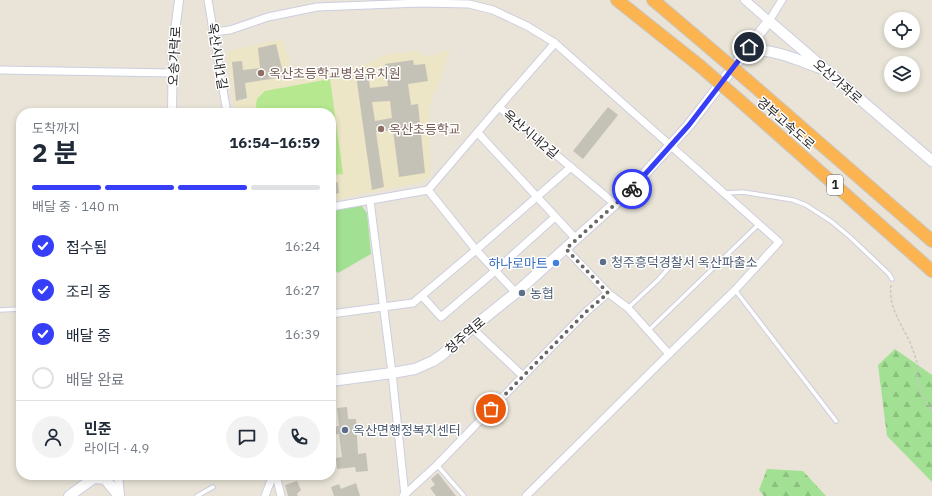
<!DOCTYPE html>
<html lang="ko">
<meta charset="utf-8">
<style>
:root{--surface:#fff;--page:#f2f2f3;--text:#1f2937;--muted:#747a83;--line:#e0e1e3;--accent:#363ef7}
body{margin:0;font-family:"IBM Plex Sans","Noto Sans KR",sans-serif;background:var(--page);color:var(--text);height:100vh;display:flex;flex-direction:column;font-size:15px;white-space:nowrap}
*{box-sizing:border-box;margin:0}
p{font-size:13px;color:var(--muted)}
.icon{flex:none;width:22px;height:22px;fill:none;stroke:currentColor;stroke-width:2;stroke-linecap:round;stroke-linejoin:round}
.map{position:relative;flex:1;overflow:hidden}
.panel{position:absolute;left:16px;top:108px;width:320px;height:372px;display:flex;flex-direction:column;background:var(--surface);border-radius:16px;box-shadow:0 2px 6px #0003}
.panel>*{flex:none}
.controls{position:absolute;left:884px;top:12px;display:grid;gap:8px}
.controls a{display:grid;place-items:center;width:36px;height:36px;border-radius:50%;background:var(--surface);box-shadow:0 2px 6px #0003;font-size:20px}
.pin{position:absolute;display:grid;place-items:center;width:34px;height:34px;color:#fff;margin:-17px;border:2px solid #fff;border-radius:50%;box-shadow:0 1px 4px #0007}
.courier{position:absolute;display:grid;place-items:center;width:40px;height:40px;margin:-20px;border:3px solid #363ef7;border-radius:50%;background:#fff;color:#222;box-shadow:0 1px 5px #0007}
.headline em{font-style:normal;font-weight:700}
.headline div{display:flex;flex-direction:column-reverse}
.headline{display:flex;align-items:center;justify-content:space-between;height:68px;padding:0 16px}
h1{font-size:26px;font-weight:700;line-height:30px}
.bar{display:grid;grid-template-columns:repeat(4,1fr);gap:6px 4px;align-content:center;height:48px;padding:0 16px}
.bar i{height:5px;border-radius:3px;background:var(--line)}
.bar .current{background:var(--accent)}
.bar p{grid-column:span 4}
.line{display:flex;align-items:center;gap:10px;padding:0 16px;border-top:1px solid var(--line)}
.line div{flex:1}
.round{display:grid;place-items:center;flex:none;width:42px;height:42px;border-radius:21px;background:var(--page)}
ol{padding:0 16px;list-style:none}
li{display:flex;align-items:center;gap:12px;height:44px}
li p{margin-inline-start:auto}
li .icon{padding:4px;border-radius:50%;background:var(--accent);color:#fff;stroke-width:4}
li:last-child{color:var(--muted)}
li i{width:22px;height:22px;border:2px solid var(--line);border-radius:50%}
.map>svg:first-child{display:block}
</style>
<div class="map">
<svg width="932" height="496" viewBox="0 0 932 496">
<defs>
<pattern id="forest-firs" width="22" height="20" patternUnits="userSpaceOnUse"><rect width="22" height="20" fill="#a2e093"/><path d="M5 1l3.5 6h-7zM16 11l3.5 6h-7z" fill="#8bc07f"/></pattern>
</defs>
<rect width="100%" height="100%" fill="#e9e4d7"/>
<path fill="#ece5c6" d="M283,39L293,74L343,71L368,63L384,55L416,51L426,57L450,50L440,81L429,108L431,174L423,182L331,200V113H236L227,51Z"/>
<path fill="#a2e093" d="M361,205L367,213L371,254L338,273L331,265V211Z"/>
<g fill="url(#forest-firs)">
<path d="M895,349L932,375V482L887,436L878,365Z"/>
<path d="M767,469L803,471L826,496H764L759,490Z"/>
</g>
<path fill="#b5e88f" d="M330,79L343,174L331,175V113H258L256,105L257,99L265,91Z"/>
<g fill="#c4c1b7" fill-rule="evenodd">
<path d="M276,44L284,77L245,83L247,98L236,101L232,62L242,61L243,70L260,68L258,48Z"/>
<path d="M413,60L414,65L425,64L428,81L408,84L411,105L418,104L425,173L399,177L393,130L376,132L384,187L372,190L356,75L368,73L370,88L388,86L385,64ZM390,101L392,118L375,121L372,102Z"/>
<path d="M608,107L618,115L583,159L573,151Z"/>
<path d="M338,182L339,193L331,195V183Z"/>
<path d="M347,407L348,419H356L358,454L366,453L368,471L356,472L355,467L337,469L336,458L342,457L339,434L333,435L332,427L339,426L337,408Z"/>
<path d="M438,473L456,496H436L430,488L435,485L431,479Z"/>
<path d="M297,481L301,490L297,494L298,496H288L285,485Z"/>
<path d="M356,483L360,496H334L331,487L339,484L341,489Z"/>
</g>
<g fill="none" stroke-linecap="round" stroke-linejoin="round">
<g stroke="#cdcee0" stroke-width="5.5">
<g id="service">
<path d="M725,193L743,192L793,200L806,205L832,222L850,237L889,274L892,279"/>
<path d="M735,290L836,421"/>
<path d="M628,308L659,279L678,257"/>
<path d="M0,310L21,309"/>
<path d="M649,330L759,224"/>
<path d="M437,465L464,496"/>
<path d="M197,496L213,487"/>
</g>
</g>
<g stroke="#cdcee0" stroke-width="9">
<g id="minor">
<path d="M208,0L227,113"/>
<path d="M769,21L782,0"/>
<path d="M214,32L230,30L268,17L317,7L420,3L469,4L493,10L527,26L555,43"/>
<path d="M0,70L173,73"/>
<path d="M499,107L555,43L779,242L735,290L669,354L628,308L608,293L566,249"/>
<path d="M478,133L576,239"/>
<path d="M428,190L476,250L516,293"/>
<path d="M370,201L392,373L405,496"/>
<path d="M331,207L428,190L499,107L615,204"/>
<path d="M422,296L441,317L495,271L555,217"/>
<path d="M331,314L413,303L476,250L571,167"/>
<path d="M523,376L586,312L608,293"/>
<path d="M276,475L281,496"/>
<path d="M265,496L273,475"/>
<path d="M403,496L437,465L523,376L472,328"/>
<path d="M526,496L669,354"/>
</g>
</g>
<g stroke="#cdcee0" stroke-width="10">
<g id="tertiary">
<path d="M745,0L769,21"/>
<path d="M172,113L173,47L179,0"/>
<path d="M118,475L120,496"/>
</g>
</g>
<g stroke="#cdcee0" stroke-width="12">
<g id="secondary">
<path d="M743,55C747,54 751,52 755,51C772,48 803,62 820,68"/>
<path d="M331,381L392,373L415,369L433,361L442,355L472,328L518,291L628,192L689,125L769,21L932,161"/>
<path d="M94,478L105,479L119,496"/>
<path d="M69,496L98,475"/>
</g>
</g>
<g stroke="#c7c7c7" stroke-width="14">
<g id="motorway">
<path d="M617,0L700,66"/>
<path d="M653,0L712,50"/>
<path d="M747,80L932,241"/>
<path d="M738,99L932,271"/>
</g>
</g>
<path stroke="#c7c7c7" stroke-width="1.5" stroke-dasharray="3 2" stroke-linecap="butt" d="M891,285C888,309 903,325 911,345C914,352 916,359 918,366C919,371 916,376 917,381C920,393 927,402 932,412"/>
<use href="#service" stroke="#fff" stroke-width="3.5"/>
<use href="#minor" stroke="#fff" stroke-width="7"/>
<use href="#tertiary" stroke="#fff" stroke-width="8"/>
<use href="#secondary" stroke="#fff" stroke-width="10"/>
<use href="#motorway" stroke="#fcb450" stroke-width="12"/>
<g stroke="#c7c7c7" stroke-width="14" stroke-linecap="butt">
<g id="motorway-bridge">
<path d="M712,50L747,80"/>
<path d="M700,66L738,99"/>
</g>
</g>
<use href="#motorway-bridge" stroke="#fcb450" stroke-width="12"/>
</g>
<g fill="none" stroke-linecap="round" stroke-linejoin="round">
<path stroke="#6a6864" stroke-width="4" stroke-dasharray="0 7.2" d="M491,409L586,312L608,293L566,249L632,189"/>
<path stroke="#363ef7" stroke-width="5" d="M632,189L689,125L749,47"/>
</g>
<g fill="#8d6e63" stroke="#fff" stroke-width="1.5">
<circle cx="261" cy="73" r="4"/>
<circle cx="381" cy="129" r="4"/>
</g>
<g fill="#5c6f8a" stroke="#fff" stroke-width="1.5">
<circle cx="603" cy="262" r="4"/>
<circle cx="522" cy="293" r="4"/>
<circle cx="345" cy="430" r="4"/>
</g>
<circle fill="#3f7fe0" stroke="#fff" stroke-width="1.5" cx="556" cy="263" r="4"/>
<g text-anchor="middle" stroke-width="3" stroke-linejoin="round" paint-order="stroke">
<rect fill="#fff" stroke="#676767" stroke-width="1" x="827" y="175" width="16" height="20" rx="3"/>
<g font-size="12" font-weight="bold" fill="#262626">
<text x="835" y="189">1</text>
</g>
<g font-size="13" fill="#262626" stroke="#fff">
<text transform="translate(174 56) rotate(-87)" y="5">오송가락로</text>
<text transform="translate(218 56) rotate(81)" y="5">옥산시내1길</text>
<text transform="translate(838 81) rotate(41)" y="5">오산가좌로</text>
<text transform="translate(786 123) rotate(41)" y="5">경부고속도로</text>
<text transform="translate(531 134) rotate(40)" y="5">옥산시내2길</text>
<text transform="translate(465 335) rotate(-41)" y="5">청주역로</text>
</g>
<g font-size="13" fill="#785e54" stroke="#fff" text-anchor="start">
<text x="269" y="78">옥산초등학교병설유치원</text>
<text x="389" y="134">옥산초등학교</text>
</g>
<g font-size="13" fill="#4e5e75" stroke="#fff" text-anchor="start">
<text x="611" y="267">청주흥덕경찰서 옥산파출소</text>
<text x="530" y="298">농협</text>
<text x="353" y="435">옥산면행정복지센터</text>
</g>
<g font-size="13" fill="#366cbe" stroke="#fff" text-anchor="end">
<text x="548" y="268">하나로마트</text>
</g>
</g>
</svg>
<div class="controls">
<a><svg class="icon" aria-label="locate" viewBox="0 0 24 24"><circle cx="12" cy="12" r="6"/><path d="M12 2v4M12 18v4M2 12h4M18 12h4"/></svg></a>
<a><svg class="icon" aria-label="layers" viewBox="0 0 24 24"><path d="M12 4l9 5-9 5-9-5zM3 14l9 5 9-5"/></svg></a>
</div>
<div class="pin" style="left:491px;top:409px;background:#ea580c"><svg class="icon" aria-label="bag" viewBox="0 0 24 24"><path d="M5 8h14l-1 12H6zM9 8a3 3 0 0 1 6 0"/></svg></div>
<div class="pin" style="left:749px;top:47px;background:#1f2937"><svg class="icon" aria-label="home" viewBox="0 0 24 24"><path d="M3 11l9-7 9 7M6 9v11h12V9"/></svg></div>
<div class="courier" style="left:632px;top:189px"><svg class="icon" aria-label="bike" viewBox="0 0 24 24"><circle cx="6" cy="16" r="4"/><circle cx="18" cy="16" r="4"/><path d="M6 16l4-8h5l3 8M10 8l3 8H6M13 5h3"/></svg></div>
<section class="panel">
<div class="headline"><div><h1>2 분</h1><p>도착까지</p></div><em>16:54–16:59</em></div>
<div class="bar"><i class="current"></i><i class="current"></i><i class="current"></i><i></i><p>배달 중 · 140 m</p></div>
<ol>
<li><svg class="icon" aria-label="check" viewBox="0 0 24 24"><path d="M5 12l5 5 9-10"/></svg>접수됨<p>16:24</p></li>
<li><svg class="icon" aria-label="check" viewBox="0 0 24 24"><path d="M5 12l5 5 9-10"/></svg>조리 중<p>16:27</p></li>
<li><svg class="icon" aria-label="check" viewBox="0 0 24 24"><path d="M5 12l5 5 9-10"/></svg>배달 중<p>16:39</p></li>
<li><i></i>배달 완료</li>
</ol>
<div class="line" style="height:72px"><a class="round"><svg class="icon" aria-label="person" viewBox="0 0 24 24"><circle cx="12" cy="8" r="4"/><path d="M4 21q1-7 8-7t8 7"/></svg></a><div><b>민준</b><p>라이더 · 4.9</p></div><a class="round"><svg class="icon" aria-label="chat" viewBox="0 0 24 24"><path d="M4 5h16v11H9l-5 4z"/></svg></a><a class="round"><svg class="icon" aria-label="phone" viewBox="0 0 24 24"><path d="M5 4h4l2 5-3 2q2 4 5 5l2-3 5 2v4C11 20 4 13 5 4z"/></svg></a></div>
</section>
</div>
